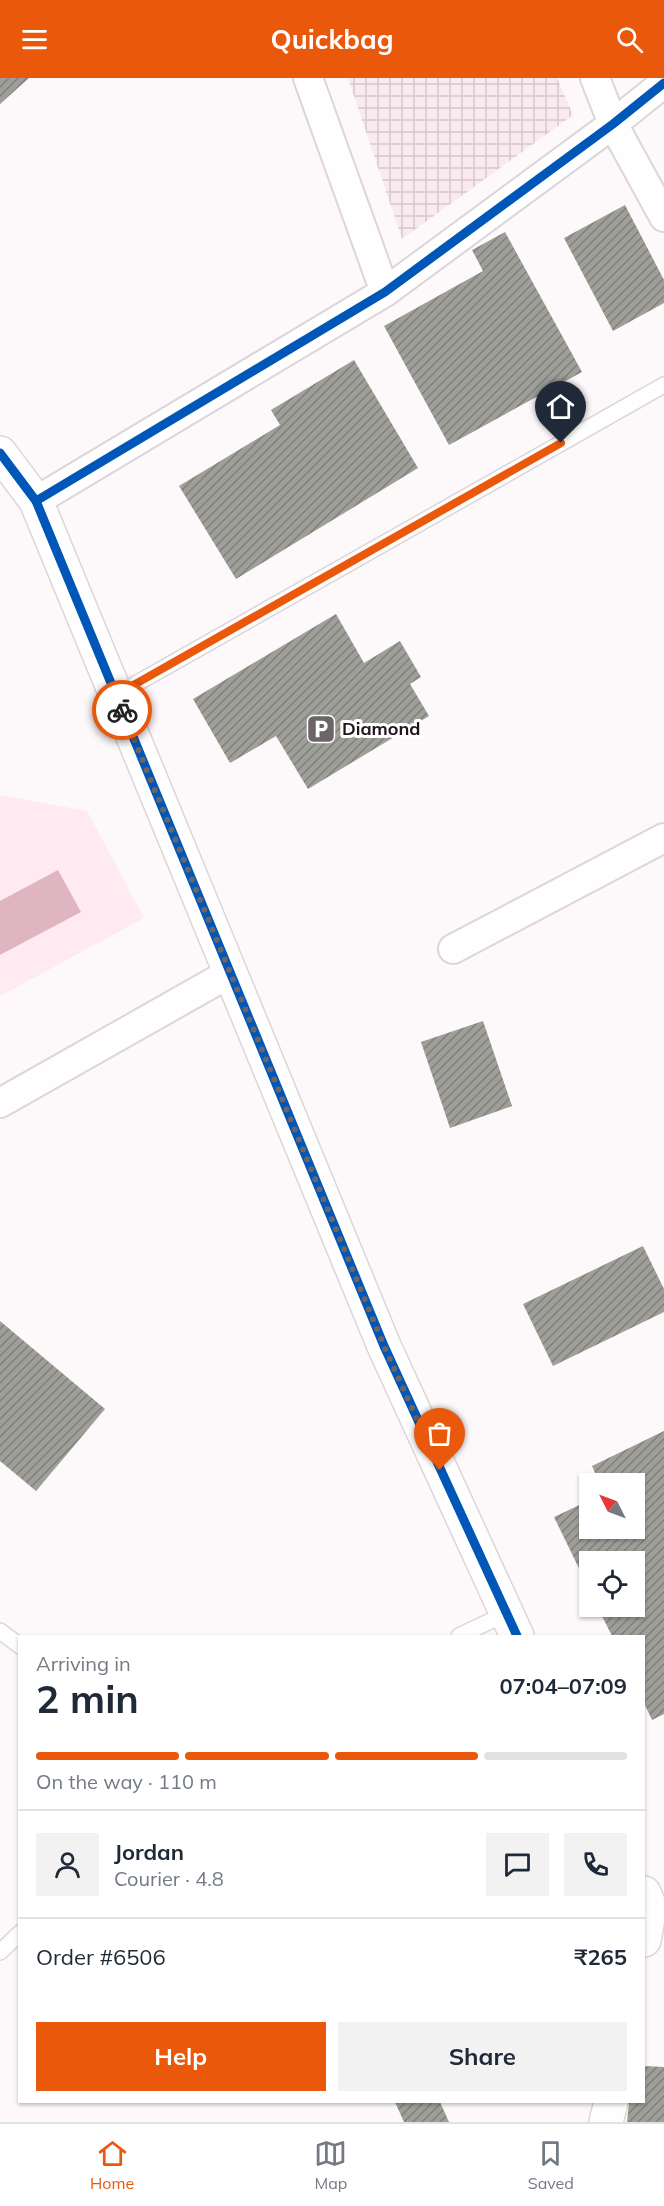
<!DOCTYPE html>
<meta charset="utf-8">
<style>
:root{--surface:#fff;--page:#f2f2f3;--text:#1f2937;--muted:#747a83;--line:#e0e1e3;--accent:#ea580c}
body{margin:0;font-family:Mulish,sans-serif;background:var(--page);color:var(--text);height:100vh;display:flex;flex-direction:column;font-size:22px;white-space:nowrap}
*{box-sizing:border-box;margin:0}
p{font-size:20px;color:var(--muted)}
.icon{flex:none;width:33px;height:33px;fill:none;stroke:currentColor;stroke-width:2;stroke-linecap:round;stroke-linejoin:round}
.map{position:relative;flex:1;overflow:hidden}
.sheet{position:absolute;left:18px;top:1557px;width:627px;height:468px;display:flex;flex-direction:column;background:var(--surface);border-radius:0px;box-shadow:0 2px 4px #0004}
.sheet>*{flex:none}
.needle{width:39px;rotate:312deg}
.tools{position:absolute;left:579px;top:1395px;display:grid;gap:12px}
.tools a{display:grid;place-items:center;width:66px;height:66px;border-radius:0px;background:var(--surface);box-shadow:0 2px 4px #0004;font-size:30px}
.pin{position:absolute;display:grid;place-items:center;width:51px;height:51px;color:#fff;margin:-62px -26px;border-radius:50% 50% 50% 0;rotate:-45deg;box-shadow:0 0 6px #0007}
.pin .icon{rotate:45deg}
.courier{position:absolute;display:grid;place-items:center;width:60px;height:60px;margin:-30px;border:4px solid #ea580c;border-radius:50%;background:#fff;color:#222;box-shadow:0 2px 8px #0007}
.summary em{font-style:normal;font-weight:700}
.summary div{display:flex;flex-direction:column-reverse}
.summary{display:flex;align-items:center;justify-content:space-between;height:102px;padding:0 18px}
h1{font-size:39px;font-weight:700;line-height:45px}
.bar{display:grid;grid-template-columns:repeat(4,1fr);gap:9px 6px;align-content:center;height:72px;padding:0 18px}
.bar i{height:8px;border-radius:4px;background:var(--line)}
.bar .active{background:var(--accent)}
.bar p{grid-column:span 4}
.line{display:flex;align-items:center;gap:15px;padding:0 18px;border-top:2px solid var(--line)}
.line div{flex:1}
.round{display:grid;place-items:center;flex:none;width:63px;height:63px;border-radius:0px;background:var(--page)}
.primary-button{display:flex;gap:12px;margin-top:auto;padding:12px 18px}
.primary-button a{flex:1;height:69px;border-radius:0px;background:var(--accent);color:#fff;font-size:24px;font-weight:700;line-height:69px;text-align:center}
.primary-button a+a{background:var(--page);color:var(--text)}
header{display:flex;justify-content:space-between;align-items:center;height:78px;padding:0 18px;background:var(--accent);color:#fff;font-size:27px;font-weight:700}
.menu{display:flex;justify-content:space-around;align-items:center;height:84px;border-top:2px solid var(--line);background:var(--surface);font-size:16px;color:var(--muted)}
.menu a{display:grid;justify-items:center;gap:3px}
.menu .active{color:var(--accent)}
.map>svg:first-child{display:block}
</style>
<header><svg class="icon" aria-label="menu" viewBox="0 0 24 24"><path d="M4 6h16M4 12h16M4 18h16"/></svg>Quickbag<svg class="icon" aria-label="search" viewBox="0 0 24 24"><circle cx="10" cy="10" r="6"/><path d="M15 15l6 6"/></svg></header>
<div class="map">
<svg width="664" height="2044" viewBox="0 0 664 2044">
<defs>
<pattern id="industrial-grid" width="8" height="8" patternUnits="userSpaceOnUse" patternTransform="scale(1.5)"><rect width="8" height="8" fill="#faeaef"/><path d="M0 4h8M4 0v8" fill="none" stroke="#d6c8cc"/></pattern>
<pattern id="building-hatch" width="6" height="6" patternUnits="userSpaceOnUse" patternTransform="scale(1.5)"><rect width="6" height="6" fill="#9d9f98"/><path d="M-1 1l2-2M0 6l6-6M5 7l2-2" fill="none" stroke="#80807b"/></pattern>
</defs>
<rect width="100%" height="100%" fill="#fdf8fa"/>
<path fill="url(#industrial-grid)" d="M348,0H557L573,37L402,161Z"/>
<path fill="#feeaf0" d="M0,717L87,733L144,840L0,918Z"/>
<path fill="#e0b5c2" d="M58,792L81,834L0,877V823Z"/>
<g fill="url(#building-hatch)">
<path d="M0,0H29L0,26Z"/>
<path d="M625,127L664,202V225L613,253L564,160Z"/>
<path d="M505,154L582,294L449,367L384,248L483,193L472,172Z"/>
<path d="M354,282L418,390L236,501L179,408L280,347L271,332Z"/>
<path d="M336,536L364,585L400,563L421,599L410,606L429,638L308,711L276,658L230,685L193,621Z"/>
<path d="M483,943L512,1028L450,1050L421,964Z"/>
<path d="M643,1168L664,1211V1234L553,1288L523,1226Z"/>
<path d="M0,1243L105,1331L36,1413L0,1383Z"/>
<path d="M664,1353V1636L652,1642L644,1625V1558H612L597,1528H634V1484H590V1513L554,1439L590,1422V1450H634V1406H600L592,1388Z"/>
<path d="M644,1988L664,1989V2044H627L629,2024H644Z"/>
<path d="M395,2024H440L449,2044H404Z"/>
</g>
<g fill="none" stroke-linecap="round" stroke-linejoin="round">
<g stroke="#ddd5d7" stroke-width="18">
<g id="service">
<path d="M116,617L664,307"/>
<path d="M0,1553L20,1568"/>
<path d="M459,1558L505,1536"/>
<path d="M0,1874L20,1855"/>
</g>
</g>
<g stroke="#ddd5d7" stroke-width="32">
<g id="minor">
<path d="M308,0L385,214"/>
<path d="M595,0L613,46L664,139"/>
<path d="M36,423L385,214L613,46L664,5"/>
<path d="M453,871L664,760"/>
<path d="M0,1025L230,895"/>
</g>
</g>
<g stroke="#ddd5d7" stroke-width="36">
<g id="tertiary">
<path d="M0,375L36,423L384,1268L517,1558"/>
<path d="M644,1815L650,1829L644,1862"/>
<path d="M606,2044L611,2024"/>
</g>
</g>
<use href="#service" stroke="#fffefe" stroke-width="15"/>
<use href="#minor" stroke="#fffefe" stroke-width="28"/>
<use href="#tertiary" stroke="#fffefe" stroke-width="33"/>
<g stroke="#fff" stroke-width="13">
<g id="cycleway">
<path d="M0,375L36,423L384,1268L517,1558"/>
<path d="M36,423L385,214L613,46L664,5"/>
</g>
</g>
<use href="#cycleway" stroke="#0057b8" stroke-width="9"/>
</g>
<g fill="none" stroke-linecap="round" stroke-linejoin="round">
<path stroke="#6d6467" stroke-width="6" stroke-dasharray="0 10.8" d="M122,632L384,1268L440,1392"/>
<path stroke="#ea580c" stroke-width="8" d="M122,632L116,617L561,365"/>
</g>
<defs>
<g id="parking-square" transform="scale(1.5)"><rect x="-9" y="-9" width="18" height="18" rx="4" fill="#6d6467" stroke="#fff"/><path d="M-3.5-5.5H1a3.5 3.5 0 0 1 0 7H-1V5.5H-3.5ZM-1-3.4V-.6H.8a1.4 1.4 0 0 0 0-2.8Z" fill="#fff"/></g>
</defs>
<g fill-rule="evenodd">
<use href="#parking-square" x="321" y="651"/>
</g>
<g text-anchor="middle" stroke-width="6" stroke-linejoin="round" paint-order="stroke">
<g font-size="18" font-weight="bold" fill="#201518" stroke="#fff" text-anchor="start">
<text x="342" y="657">Diamond</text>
</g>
</g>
</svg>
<div class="tools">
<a><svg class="needle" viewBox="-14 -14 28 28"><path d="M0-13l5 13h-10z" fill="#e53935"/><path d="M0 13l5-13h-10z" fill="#747a83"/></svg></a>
<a><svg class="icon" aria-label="locate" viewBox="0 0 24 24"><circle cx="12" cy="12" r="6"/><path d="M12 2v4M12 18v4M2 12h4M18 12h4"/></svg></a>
</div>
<div class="pin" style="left:440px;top:1392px;background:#ea580c"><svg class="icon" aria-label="bag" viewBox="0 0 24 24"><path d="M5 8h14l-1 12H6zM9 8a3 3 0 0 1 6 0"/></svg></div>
<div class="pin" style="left:561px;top:365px;background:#1f2937"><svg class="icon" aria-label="home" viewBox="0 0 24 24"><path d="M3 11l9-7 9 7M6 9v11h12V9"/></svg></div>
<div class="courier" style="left:122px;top:632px"><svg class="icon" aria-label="bike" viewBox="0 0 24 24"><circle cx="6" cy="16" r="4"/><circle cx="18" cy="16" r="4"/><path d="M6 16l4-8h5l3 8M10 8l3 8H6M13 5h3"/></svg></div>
<section class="sheet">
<div class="summary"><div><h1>2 min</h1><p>Arriving in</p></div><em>07:04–07:09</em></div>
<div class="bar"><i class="active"></i><i class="active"></i><i class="active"></i><i></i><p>On the way · 110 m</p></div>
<div class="line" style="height:108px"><a class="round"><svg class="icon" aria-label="person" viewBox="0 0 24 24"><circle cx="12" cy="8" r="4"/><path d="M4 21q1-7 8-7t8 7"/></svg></a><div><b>Jordan</b><p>Courier · 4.8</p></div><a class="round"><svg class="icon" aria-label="chat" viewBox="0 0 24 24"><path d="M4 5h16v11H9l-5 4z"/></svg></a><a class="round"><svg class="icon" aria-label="phone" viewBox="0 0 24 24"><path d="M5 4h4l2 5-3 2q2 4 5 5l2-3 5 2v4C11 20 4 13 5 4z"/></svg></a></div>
<div class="line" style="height:78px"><div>Order #6506</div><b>₹265</b></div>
<div class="primary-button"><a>Help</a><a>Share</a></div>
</section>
</div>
<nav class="menu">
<a class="active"><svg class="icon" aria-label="home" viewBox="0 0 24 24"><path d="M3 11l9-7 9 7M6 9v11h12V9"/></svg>Home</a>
<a><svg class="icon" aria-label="map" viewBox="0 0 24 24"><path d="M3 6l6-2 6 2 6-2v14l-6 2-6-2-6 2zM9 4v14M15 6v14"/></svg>Map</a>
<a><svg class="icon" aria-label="saved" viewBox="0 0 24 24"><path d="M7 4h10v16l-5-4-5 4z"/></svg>Saved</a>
</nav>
